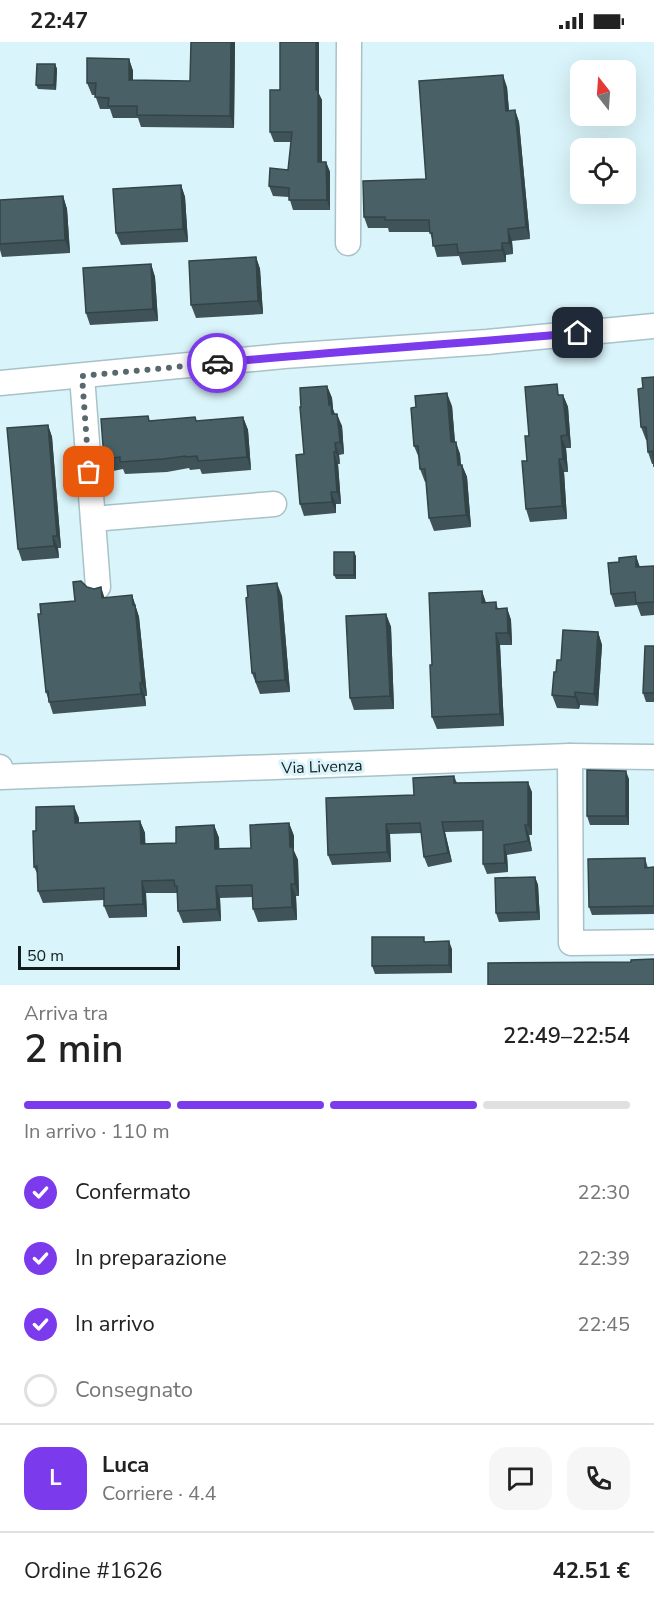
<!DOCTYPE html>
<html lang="it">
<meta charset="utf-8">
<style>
:root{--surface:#fff;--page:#f6f6f6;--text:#222;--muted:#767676;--line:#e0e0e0;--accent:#7c3aed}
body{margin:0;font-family:"Nunito Sans",sans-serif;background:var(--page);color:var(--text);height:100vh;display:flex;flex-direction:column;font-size:22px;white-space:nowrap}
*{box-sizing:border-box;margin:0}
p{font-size:20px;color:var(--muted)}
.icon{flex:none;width:33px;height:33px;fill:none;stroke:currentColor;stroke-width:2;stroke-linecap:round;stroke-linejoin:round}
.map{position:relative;height:943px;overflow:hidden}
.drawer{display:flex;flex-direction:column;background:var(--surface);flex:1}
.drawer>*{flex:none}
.needle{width:39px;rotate:343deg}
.fabs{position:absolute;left:570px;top:18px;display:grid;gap:12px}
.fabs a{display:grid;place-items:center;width:66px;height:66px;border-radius:12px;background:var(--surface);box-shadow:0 6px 24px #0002;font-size:30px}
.scale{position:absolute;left:18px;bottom:15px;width:162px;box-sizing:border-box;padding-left:6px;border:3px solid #131d1f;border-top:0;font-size:16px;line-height:21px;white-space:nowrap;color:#131d1f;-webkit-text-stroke:4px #d9f4fa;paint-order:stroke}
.pin{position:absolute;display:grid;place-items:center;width:51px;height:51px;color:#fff;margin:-26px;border-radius:12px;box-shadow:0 3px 9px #0006}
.courier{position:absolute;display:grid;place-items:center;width:60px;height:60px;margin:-30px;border:4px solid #7c3aed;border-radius:50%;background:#fff;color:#222;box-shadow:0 2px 8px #0007}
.overview em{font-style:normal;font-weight:600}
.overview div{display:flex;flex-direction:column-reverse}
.overview{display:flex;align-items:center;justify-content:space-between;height:102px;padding:0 24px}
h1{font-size:39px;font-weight:600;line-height:45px}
.bar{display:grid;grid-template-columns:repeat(4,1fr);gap:9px 6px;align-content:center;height:72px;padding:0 24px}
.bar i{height:8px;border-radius:4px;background:var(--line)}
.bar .selected{background:var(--accent)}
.bar p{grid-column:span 4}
.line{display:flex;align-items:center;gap:15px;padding:0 24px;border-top:2px solid var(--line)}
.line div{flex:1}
.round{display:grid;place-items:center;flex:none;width:63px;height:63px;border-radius:18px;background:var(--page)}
ol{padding:0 24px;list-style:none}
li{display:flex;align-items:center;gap:18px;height:66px}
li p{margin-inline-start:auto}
li .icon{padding:6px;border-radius:50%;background:var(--accent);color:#fff;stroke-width:4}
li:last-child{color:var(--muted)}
li i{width:33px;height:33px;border:3px solid var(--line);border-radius:50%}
.status{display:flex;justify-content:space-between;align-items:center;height:42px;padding:0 30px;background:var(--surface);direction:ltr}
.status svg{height:16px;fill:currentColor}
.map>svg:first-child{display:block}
</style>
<div class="status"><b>22:47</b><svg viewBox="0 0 49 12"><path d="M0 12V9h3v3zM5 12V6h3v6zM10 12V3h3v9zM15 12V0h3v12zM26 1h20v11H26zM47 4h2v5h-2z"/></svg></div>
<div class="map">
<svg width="654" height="943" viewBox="0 0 654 943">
<rect width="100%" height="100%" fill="#d9f4fa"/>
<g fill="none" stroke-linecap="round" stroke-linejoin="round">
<g stroke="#a8c2c8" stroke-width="27">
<g id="minor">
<path d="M348,201L349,0"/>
<path d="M82,334L98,545"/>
<path d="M0,341L284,314L487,300L654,284"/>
<path d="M93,477L274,462"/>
<path d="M570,714L571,901L654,900"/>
<path d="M0,725L1,735L570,714L654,715"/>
</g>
</g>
<use href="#minor" stroke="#fff" stroke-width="24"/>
</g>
<g fill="#3f5358">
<path d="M191,0H235L234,86L141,85L138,76H113L110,67H100L95,53H92L87,41L129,17L133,29V39H190Z"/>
<path d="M55,22L57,27L56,48L38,47L36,43Z"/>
<path d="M507,45L509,69L515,68L519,80L530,197L512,199L513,212L506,213V220L462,223L459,214L437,215L430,190H389L388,186H368L364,175L426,137Z"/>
<path d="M319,52L322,58V120H326L330,130V168H293L289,155L273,154L269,144L288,128L291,100H274L270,90Z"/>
<path d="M181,143L185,155L188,200L121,203L116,191Z"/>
<path d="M63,154L67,167L70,211L2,215L0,208V158Z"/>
<path d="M256,215L260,227L263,272L196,276L191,263Z"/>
<path d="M151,222L155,235L158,279L90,283L86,271Z"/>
<path d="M654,335V422H652L648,410L647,398H646L641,385L643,346Z"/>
<path d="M327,344L332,356L333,367L335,372L342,384L344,412L339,413L340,422H338L341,462H336V471L304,474L300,462L304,412L301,365Z"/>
<path d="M561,353H563L568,365L571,406H566L568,430H564L567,477L530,480L526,467L529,394Z"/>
<path d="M452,364L455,400L460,412L461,423H462L467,435L471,485L434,489L429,476L426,440H425L420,427L419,416L414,404Z"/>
<path d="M243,375L248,388L251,428L202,432L200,427L190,428L189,426L167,430L125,432L123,427L108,430L104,417L150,379H197Z"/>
<path d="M48,383L52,395L61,506H58L59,516L22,519L18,507Z"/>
<path d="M356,514V537H336L334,533Z"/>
<path d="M636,514L640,525L654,524V573L641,574L637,563L615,565L611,552L619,520Z"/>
<path d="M87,545L105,556L132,553L139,575L147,654H145L146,664L53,672L46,650L41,572L75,559Z"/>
<path d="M482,549L486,561L496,560L498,567L507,566L511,578L512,603H500L504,684L437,687L432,675V623Z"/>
<path d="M282,554L290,650L260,652L252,631Z"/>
<path d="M386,572L391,585L394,667L354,668L350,656Z"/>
<path d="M598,590L602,603L598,664L580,663L579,667L557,666L552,653L556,630L561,618Z"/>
<path d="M654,604V660H646L643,651Z"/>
<path d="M454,734L457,741L532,750V793H529L532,809L507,813L508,830L487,832L483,822V789L445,790L452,820L428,825L424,815L422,791L390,792L391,820L332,823L328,813L414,753Z"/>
<path d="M629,737V783H590L587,774Z"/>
<path d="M79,776V781L140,779L145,791V802L176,801L214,783L219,796V807L251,806L289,781L294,794V809L298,818L299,854H296L297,878L258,880L253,867V855L220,856L221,879L183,881L178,869L177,851H146L147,875L109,876L104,864V858L43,861L38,849V833L34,825L36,789Z"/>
<path d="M645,816L648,826L654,825V872L592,873L589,865Z"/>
<path d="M535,835L538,843L540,878L499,880L496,871Z"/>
<path d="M426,900L452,907V931L375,932L372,924Z"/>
</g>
<g fill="#334447">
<path d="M231,0H235L234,86L230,74Z"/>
<path d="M316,0H319V52L322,58V130L318,120L316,48Z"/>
<path d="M129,17L133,29V50L129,38Z"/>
<path d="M55,22L57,27L56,48L54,43Z"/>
<path d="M503,33L507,45L510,81L506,69Z"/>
<path d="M515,68L519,80L530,197L526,185Z"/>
<path d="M326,120L330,130V168L327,158Z"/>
<path d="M181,143L185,155L188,200L183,187Z"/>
<path d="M63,154L67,167L70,211L65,198Z"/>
<path d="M508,187L512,199L513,212L509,201Z"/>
<path d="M502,201L506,213V220L502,208Z"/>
<path d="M256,215L260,227L263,272L258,259Z"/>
<path d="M151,222L155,235L158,279L153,267Z"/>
<path d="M327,344L332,356L333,367L335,374L336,384L329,363Z"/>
<path d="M447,351L452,364L456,413L451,400Z"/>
<path d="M563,353L568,365L571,406L567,393Z"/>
<path d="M337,372L342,384L344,412L340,400Z"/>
<path d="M243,375L248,388L251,428L247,415Z"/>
<path d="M48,383L52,395L61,506L57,494Z"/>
<path d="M561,394L566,406L568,430L563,417Z"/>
<path d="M456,400L460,412L462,436L458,423Z"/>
<path d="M335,401L339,413L340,422L336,410Z"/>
<path d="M334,410L338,422L341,462L337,450Z"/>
<path d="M559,417L564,430L567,477L562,464Z"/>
<path d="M462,423L467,435L471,485L466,473Z"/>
<path d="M331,450L336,462V471L332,460Z"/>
<path d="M53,494L58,506L59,516L54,504Z"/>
<path d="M354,510L356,514V537L354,533Z"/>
<path d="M636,514L640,527L636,525Z"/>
<path d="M277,541L282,554L290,650L285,638Z"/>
<path d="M101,545L105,557L102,556Z"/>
<path d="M482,549L486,561H482Z"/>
<path d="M132,553L139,575L147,654L142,642Z"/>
<path d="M507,566L511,578L512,603L508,591Z"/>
<path d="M386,572L391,585L394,667L390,654Z"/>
<path d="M598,590L602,603L598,664L594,652Z"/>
<path d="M496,591L500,603L504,684L500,672Z"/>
<path d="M140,641L145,654L146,664L141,652Z"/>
<path d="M575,650L580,663L579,667L575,655Z"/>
<path d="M626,729L629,737V783L626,774Z"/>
<path d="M528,740L532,750V793L528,783Z"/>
<path d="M74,764L79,776V793L75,781Z"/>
<path d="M140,779L145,791L146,815L141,802Z"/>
<path d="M442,780L445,790L452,820L448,811Z"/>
<path d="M289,781L294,794V809L298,818L299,854L295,842L290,805Z"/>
<path d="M386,782L390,792L391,820L387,810Z"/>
<path d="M214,783L219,796L220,820L215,807Z"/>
<path d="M525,783L529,793L532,809L528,799Z"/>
<path d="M504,803L507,813L508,830L505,821Z"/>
<path d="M535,835L538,843L540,878L537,870Z"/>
<path d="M142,839L146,851L147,875L143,862Z"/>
<path d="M291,842L296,854L297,878L292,865Z"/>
<path d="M216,844L220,856L221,879L217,867Z"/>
<path d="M449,899L452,907V931L449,923Z"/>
</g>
<g fill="#496166" stroke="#334447" stroke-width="1.5">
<path d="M191,0H231L230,74L137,73V64H108L109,56L95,55L96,41H87V16L129,17V38L190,39Z"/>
<path d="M280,0H316V48H318V120H326L327,158H289V146L269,144L270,126L288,128L292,90H270V48H280Z"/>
<path d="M37,22H55L54,43H36Z"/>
<path d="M503,33L506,69L515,68L526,185L508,187L509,201H502V208L458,211L457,202L433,204L432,191H430L429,178H385V175H364L363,139L426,137L419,39Z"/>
<path d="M181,143L183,187L116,191L113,147Z"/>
<path d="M63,154L65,198L0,202V158Z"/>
<path d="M256,215L258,259L191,263L189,219Z"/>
<path d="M151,222L153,267L86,271L83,226Z"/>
<path d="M654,335V425L653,409L648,410L646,385H641L638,347L643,346L642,336Z"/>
<path d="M557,342L558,353H563L567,393L561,394L563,417H559L562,464L526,467L522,419H527L525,394H529L525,345Z"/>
<path d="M327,344L329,363L331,362L332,372H337L340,400L335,401L336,410H334L337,450H331L332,460L300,462L296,413L304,412L300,365H301L300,346Z"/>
<path d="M447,351L451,400H456L458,423H462L466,473L429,476L425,427H420L418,404H414L411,366L416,365L415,354Z"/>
<path d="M148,374L149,379L195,375L196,379L243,375L247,415L198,419L197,414L185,415V414L163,417L120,420V415L104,417L101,377Z"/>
<path d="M48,383L57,494H53L54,504L18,507L7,386Z"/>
<rect x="334" y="510" width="20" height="23"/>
<path d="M636,514V525L654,524V560L636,561L635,550L611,552L608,521L619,520V516Z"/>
<path d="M81,539L87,545L94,547L101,545L102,556L132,553L133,563H135L142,642L140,641L141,652L49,660L48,649L46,650L38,572H41L40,562L75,559L73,540Z"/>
<path d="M277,541L285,638L256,640L255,631H252L246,556L248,555L247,544Z"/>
<path d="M482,549V561L496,560V567L507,566L508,591H496L500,672L432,675L430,623H432L429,551Z"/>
<path d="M386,572L390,654L350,656L346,574Z"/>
<path d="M563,588L598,590L594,652L575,650V655L552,653L554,630H556L557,618H561Z"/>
<path d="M645,604H654V651H643Z"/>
<path d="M587,728L626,729V774H587Z"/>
<path d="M454,734V741L528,740V783H525L528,799L504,803L505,821L483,822V779L442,780L448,811L424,815L420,781L386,782L387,810L328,813L326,756L414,753L413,736Z"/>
<path d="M74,764L75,781L140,779L141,802L176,801V785L214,783L215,807L251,806L250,783L289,781L290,805H293L295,842H291L292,865L253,867L252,843L216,844L217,867L178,869L177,844H175L174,838L142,839L143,862L104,864V846L38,849L37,824L34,825L33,789H36V765Z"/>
<path d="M645,816V826L654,825V864L589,865L588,817Z"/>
<path d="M535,835L537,870L496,871L495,836Z"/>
<path d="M372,895H424V900L449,899V923L372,924Z"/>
<path d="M654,917V943H488V921L631,920V918Z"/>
</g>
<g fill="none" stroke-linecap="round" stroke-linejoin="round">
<path stroke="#58686c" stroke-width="6" stroke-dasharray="0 10.8" d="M89,430L82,334L217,321"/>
<path stroke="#7c3aed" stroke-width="8" d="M217,321C337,309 457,302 578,291"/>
</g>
<g text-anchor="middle" stroke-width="6" stroke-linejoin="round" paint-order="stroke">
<g font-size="16" fill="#131d1f" stroke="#d9f4fa">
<text transform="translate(322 724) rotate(-2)" y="6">Via Livenza</text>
</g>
</g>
</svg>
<div class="fabs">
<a><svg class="needle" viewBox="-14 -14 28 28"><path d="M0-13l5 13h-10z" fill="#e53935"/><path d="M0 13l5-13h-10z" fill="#767676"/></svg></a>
<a><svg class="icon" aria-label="locate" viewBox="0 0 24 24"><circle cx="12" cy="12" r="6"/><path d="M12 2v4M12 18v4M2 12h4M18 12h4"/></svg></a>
</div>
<div class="scale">50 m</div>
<div class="pin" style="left:89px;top:430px;background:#ea580c"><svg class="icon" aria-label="bag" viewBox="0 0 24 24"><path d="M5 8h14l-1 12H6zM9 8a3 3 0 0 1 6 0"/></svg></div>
<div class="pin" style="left:578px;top:291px;background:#1f2937"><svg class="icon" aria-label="home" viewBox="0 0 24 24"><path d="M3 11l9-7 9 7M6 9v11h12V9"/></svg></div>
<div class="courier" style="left:217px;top:321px"><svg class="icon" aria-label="car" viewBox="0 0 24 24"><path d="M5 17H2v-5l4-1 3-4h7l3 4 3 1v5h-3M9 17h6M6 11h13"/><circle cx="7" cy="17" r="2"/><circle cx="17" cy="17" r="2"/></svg></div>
</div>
<section class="drawer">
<div class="overview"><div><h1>2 min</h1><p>Arriva tra</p></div><em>22:49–22:54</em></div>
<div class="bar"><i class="selected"></i><i class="selected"></i><i class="selected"></i><i></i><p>In arrivo · 110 m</p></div>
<ol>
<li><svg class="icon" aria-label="check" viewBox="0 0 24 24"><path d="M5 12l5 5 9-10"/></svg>Confermato<p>22:30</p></li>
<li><svg class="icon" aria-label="check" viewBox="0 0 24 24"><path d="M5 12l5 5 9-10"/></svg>In preparazione<p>22:39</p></li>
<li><svg class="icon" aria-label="check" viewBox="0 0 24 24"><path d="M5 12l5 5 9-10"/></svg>In arrivo<p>22:45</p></li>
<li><i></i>Consegnato</li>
</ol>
<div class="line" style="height:108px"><b class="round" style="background:var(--accent);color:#fff">L</b><div><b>Luca</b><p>Corriere · 4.4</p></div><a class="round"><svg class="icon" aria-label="chat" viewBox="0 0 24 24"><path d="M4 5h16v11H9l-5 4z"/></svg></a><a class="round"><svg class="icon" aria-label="phone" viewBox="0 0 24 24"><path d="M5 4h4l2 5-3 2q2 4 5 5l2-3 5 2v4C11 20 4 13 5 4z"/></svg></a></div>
<div class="line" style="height:78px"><div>Ordine #1626</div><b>42.51 €</b></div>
</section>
